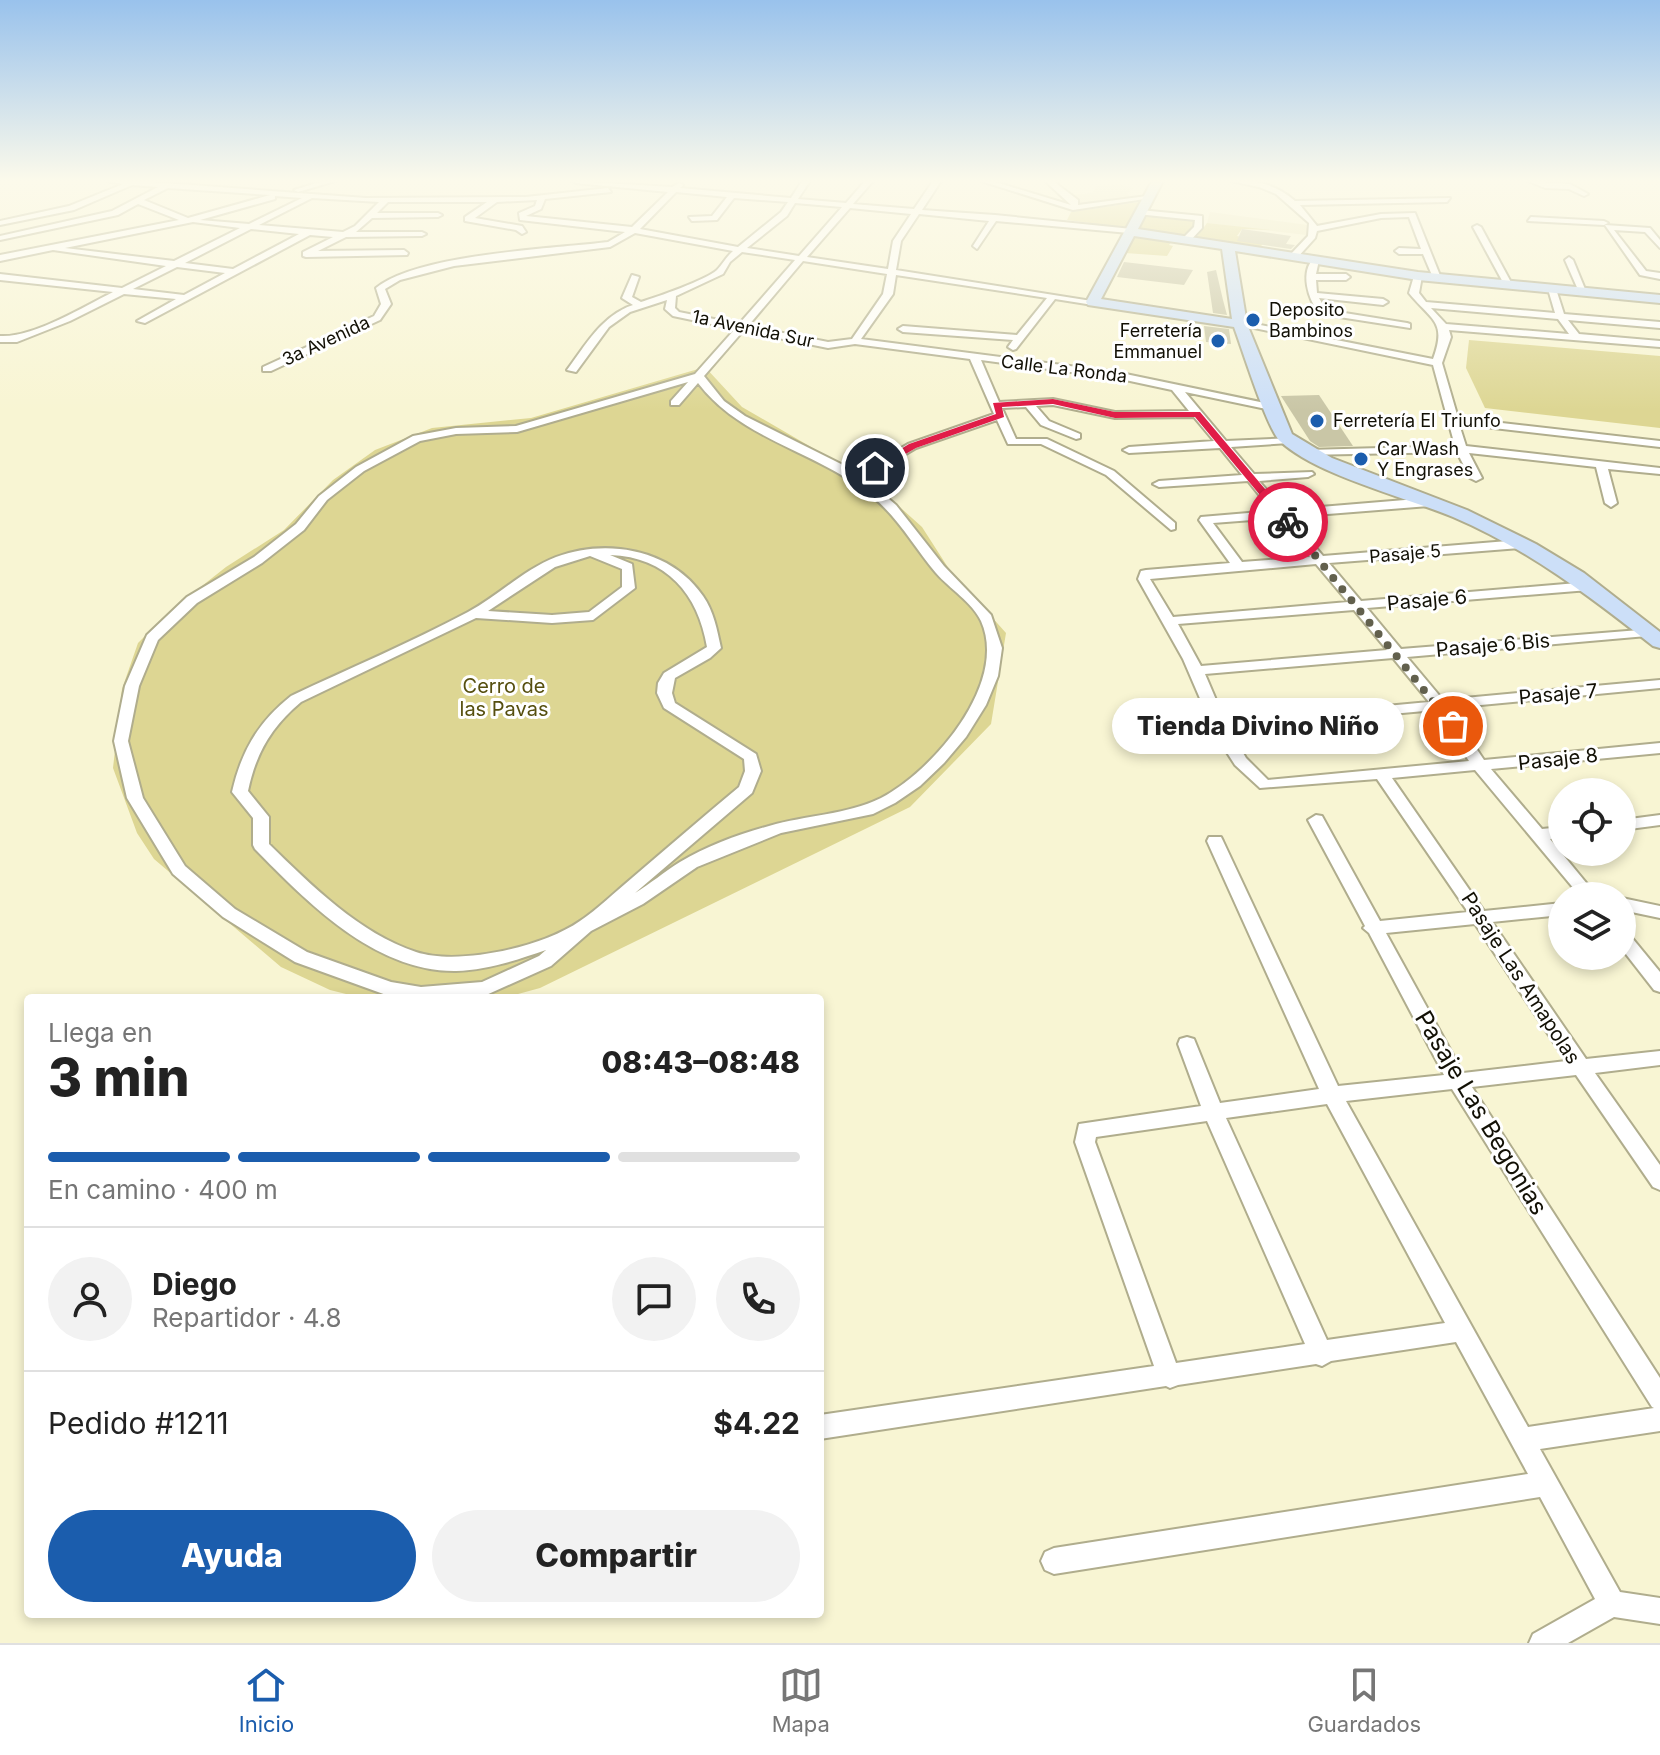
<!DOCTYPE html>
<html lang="es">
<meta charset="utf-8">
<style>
:root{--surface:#fff;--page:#f2f2f2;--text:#222;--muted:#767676;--line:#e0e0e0;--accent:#1b5dad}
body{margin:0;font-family:Inter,sans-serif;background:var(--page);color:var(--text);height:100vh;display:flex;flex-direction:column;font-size:30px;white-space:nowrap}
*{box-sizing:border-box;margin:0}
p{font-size:26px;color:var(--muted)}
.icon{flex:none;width:44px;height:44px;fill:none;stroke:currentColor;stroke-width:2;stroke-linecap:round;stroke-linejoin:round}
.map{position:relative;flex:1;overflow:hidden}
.side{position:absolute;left:24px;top:994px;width:800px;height:624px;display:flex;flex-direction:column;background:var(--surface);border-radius:8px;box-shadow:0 4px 12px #0003}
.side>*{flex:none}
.tools{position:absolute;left:1548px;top:778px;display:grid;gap:16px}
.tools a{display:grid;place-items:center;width:88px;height:88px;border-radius:50%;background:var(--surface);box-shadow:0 4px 12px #0003;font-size:40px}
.pin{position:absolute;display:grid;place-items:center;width:68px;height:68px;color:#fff;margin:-34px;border:4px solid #fff;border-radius:50%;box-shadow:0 2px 8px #0007}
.courier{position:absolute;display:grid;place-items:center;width:80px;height:80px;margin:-40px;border:6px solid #e11d48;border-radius:50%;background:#fff;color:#222;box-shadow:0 2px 10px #0007}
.bubble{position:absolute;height:56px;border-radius:28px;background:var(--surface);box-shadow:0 4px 12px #0003;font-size:26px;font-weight:800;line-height:56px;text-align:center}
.head em{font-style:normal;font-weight:800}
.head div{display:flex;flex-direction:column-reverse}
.head{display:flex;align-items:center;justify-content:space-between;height:136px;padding:0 24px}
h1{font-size:52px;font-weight:800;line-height:60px}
.bar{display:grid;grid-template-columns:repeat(4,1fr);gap:12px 8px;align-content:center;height:96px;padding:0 24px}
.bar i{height:10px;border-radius:6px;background:var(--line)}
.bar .on{background:var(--accent)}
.bar p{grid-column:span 4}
.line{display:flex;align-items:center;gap:20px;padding:0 24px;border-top:2px solid var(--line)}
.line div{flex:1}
.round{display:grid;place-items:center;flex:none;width:84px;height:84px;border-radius:42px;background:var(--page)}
.action{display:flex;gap:16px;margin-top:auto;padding:16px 24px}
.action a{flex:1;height:92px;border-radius:48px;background:var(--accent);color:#fff;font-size:32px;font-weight:800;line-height:92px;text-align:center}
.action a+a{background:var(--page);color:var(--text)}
.dock{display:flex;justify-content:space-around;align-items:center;height:112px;border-top:2px solid var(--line);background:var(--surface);font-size:22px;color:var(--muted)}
.dock a{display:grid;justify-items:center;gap:4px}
.dock .on{color:var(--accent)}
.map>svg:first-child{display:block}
</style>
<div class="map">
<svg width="1660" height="1643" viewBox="0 0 1660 1643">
<rect width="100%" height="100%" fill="#f8f5d3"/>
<g fill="#ece8bf">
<path d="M1121,185L1133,188L1127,194L1132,197L1109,204H1082L1072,195L1093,193L1096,186Z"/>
<path d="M1210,212L1308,225L1306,235L1207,223Z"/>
</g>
<g fill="#ddd693">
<path d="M1139,202L1127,228L1067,220L1071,212Z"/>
<path d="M1144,215L1188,218L1194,219L1196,224L1182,236L1140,231L1136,227Z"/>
<path d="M1207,223L1271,230L1242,229L1237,236L1266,241L1260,247L1196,238Z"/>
<path d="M1135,237L1172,241L1169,245L1173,246L1167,256L1125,253Z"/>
<path d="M1469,340L1660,356V428L1485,408L1466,368Z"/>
<path d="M705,367L742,407L873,483L922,527L949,569L1006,633L991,724L910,807L540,988L503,998H362L330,990L281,967L154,859L137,833L113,768L122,689L138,643L169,612L226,567L284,530L333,480L375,450L432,428L531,418Z"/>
</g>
<g fill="#c9c6a6">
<path d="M1242,229L1291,236L1286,244L1295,245L1291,249L1237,241Z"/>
<path d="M1124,262L1193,270L1184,285L1117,277Z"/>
<path d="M1216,270L1223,300L1227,315L1213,313L1207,272Z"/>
<path d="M1204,326L1229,329L1231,344L1206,342Z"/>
<path d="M1319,395L1353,446L1319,447L1310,441L1281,396Z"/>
</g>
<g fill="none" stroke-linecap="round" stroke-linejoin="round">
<g stroke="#b0ad8d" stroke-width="4">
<g id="street">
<path d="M107,181H138L366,198L526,197L608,188L611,192L545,199L541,209L526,216L632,227L668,192L576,183L572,181L672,187L679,183L683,185L680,188L791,198L802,181H810L798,199L846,203L865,181H873L853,204L914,209L933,181H941L922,210L995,215L1132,229L1129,233L996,221L977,249L973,246L989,221L919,214L901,241L896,270L1098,302L1093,305L1055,299L1016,349L1013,350L1008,347L1013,340L903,332L898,329L903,326L1017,335L1047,298L896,275L893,294L861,339L1116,372L1275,405L1276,407L1271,410L1185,392L1226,441L1293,438L1294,440L1289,443L1231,447L1254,474L1312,472L1314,474L1308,477L1259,481L1284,510L1429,498L1435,502L1429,506L1290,517L1323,556L1520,540L1526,544L1520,548L1329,563L1361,601L1589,582L1595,586L1589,590L1367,608L1401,649L1652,629V635L1647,636L1407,657L1443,700L1660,680V688L1449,708L1484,760L1660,743V753L1491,769L1542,829L1562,827V837L1550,839L1597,896H1580L1475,770L1392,778L1484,911L1562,903V915L1492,922L1586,1059L1660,1051V1065L1595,1073L1660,1165V1190L1653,1187L1576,1075L1472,1087L1660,1378V1431L1540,1449L1620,1592L1660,1598V1624L1614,1617L1568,1643H1529L1533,1634L1595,1599L1540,1497L1054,1574L1045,1570L1041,1561L1045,1552L1054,1548L1528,1474L1456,1342L1331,1361L1322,1366L1316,1364L1178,1385L1170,1388L1166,1386L820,1439V1415L1154,1366L1075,1142L1079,1124L1201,1106L1178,1044L1180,1039L1187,1037L1194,1039L1196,1044L1220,1103L1319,1089L1207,841L1209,837H1221L1223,841L1338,1086L1444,1075L1369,933L1363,928L1365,926L1308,820L1316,815L1322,816L1380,921L1468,912L1377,779L1260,788L1235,765L1210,726L1211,724L1183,659L1138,579L1141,571L1146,570L1230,563L1199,520L1201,517L1272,511L1248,481L1159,487L1153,484L1159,481L1242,475L1220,448L1129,453L1123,450L1129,447L1214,441L1194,417L1115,418L1053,405L1036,406L1049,421L1080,434V438L1076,439L1041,425L1026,407L1002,408L1016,439H1047L1114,471L1175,523V529L1171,530L1106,475L1041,444H1008L997,420L916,448L879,470H871V466L908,444L994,414L970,359L855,344L828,348L743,331L704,376L724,401L745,416L841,464L876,488L896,505L944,566L991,615L1002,648L998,676L986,705L966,737L944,763L920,786L895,803L873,814L781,833L697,867L643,904L591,931L551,966L484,996L457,998L389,996L295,962L223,917L173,874L127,798L114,741L125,686L147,635L187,597L254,557L296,524L319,496L356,467L413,436L456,428L516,426L695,374L735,329L673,316L665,309L667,300L630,312L609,327L576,372L567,370C585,346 602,315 633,305L622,298L632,275L639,277L632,297L641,302C657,297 706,280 717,270C723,264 726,257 733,251L635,233L610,247L454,266L400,280L385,289L391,304L380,320L271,371H263V367L374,316L381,304L376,288C418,254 551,249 608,242L625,232L520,220L519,213L535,206L537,200L497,202L475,218L522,226L526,232L522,234L516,230L465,221V217L487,202H388L377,213H438L442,215L438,217L372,218L356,232H422L426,234L422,236L346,237L318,251L404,250L408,253L407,255L306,257L303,256V252L333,237L310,235L145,323L137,321L176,299L124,294L70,321L17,342H0V336C33,338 83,307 113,292L0,280V274L122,288L166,266L53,250L0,261V255L179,220L138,204L118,215L0,240V236L112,211L158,187L132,185L74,210L0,225V221L69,206L123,184ZM168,188L270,195L188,218L144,200ZM676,192L727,197L712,216L689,217L692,221L717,220L734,198L788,202L781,212L738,247L640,229ZM275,196L302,198L249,224L200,220L275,199ZM312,198L379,202L355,226L343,232L259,225ZM795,203L842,207L799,256L747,248L787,216ZM850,208L911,214L893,241L888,269L807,257ZM193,222L240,228L174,261L65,248ZM251,229L299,234L233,269L185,263ZM742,252L795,260L739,324L679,312L675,308L676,296L723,274L730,262ZM803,261L887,274L883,294L852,339L828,342L748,326ZM177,267L225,273L184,295L133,289ZM981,360L1116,378L1172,390L1189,411L1115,412L1053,399L999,402ZM688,382L671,401V405H679L698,383C743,442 820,451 874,498C899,519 915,548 936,573C950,589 972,602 981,621C1009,683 933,771 881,798C846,815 806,815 769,826C739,834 707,846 680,862C664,872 650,884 635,893L752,793L761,771L756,754L675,703L672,693L675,678L710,658L721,648C717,630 714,612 703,596C671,549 607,538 556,557C523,570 498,596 468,612C410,643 350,668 291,696C258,722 241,752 232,792L253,818V845L255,849C307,902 375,972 456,971C487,970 517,960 546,950L539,956L482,982L421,987L391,982L307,952L235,909L185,866L143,798L128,741L139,686L158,640L197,603L262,563L304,530L327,500L364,471L420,441L456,434L517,432ZM1278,518L1310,557L1242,562L1213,523ZM610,555C667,557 698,594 707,647L664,673L658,683L657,693L664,708L744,759L745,771L739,787C703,817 668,847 632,878C615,892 598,909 580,921C543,947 459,966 416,952C359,933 311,885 269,844V817L248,791C256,753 271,727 301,702L476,618L552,623L593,620L635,588L632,564ZM590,556L622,569V587L589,612L552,615L488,611L555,567ZM1316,564L1348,602L1173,617L1150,579ZM1354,610L1387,650L1201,666L1178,624ZM1393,658L1429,702L1225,721L1205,674ZM1435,710L1469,761L1268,780L1246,758L1229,729ZM1475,924L1566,1061L1463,1073L1386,933ZM1452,1089L1652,1407L1654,1408L1528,1427L1346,1101ZM1327,1104L1445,1323L1327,1340L1226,1118ZM1207,1121L1305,1344L1176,1363L1095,1142L1096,1137Z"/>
<path d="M323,181H335L298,192L294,190Z"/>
<path d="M981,181H992L1071,205L1045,181H1053L1078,200V205L1147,196L1151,198L1073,210Z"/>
<path d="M1231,181C1255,180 1276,184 1295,201L1450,198L1447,202L1300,205L1317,226L1381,214L1415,213L1441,278L1434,280L1423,254H1399L1395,251L1399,248L1421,249L1409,217L1381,218L1317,231L1315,238L1296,259H1290V255L1308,236L1309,223L1276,194L1259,187Z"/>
<path d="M1528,181L1570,184L1588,194L1584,196L1569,189L1545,188Z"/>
<path d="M1140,210L1202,216V228L1189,242H1183V238L1194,227L1195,220L1137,214Z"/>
<path d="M1531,217L1604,221L1608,223L1604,225L1528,221Z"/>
<path d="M1477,225L1481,227L1513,286L1512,288L1505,286L1473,227Z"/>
<path d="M1605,225L1650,228L1660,240V248L1645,232L1614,230L1646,271L1660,273V279L1640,275Z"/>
<path d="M1315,257L1319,260L1316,274H1346L1350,277L1346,280H1316L1317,293L1383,299L1388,302L1383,305L1319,298L1326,310L1407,323L1410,324V328L1320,314C1308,300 1299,271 1315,257Z"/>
<path d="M1569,257L1573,260L1587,294L1579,292L1565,260Z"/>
<path d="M1418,273L1422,276L1419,293L1426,302L1555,313L1548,289L1552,286L1556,289L1564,314L1660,322V328L1568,320L1579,334L1660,341V347L1449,330L1451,337L1442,363L1458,418L1660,441V447L1459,424L1466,446L1660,468V474L1608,469L1617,503L1611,507L1605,503L1596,467L1469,453L1482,478L1476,481L1470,478L1457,452L1303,455L1301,453L1307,450L1455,446L1433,365L1235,324L1240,321L1433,359C1447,321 1432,321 1409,293L1414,276ZM1431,308L1558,319L1569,334L1446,324Z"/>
<path d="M1660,815V825L1622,830V820Z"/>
<path d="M1622,898L1660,906V918L1622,910Z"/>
<path d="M1622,931L1628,933L1660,972V992L1654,990L1622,949Z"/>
</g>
</g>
<g stroke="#b0ad8d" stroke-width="4">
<path id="secondary" d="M1152,181H1163L1138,229L1418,272L1660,295V303L1418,280L1235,251L1247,324L1292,434L1332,458L1467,510L1536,544L1584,573L1660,632V648L1653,646C1590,596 1528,549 1453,517C1405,497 1316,475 1280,441C1267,429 1242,348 1234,327L1088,305L1086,302ZM1134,236L1222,249L1232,319L1101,299Z"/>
</g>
<use href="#street" fill="#fff" fill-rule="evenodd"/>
<use href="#secondary" fill="#ccdff8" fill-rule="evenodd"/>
</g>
<linearGradient id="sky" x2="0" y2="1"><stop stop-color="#99c2ec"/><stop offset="0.44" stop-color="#fcfaeb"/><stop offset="1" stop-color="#fcfaeb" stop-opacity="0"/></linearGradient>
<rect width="1660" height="411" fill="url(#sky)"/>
<path fill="#e11d48" d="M1053,399L1115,412H1200L1293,522L1284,524L1195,417L1115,418L1053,404L1002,407L1004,417L916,448L878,470L870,468L909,444L996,414L993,403Z"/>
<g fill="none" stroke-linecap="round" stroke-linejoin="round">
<path stroke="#62604d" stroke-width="8" stroke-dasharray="0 14.4" d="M1288,522L1453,726"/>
</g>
<g fill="#1b5dad" stroke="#fff" stroke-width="3">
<circle cx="1253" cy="320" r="8"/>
<circle cx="1218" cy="341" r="8"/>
<circle cx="1317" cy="421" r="8"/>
<circle cx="1361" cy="459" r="8"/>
</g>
<g text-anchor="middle" stroke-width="6" stroke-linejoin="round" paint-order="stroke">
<g font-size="18" fill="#121005" stroke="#fff" text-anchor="start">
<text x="1269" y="316">Deposito<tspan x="1269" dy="21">Bambinos</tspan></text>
<text x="1202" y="337" text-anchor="end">Ferretería<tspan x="1202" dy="21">Emmanuel</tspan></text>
<text x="1333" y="427">Ferretería El Triunfo</text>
<text x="1377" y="455">Car Wash<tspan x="1377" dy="21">Y Engrases</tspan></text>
</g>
<g font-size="18" fill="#121005" stroke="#fff">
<text transform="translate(753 329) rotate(12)" y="6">1a Avenida Sur</text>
<text transform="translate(326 341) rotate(-25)" y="6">3a Avenida</text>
<text transform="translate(1064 369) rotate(7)" y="6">Calle La Ronda</text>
<text transform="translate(1405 554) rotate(-5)" y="6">Pasaje 5</text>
</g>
<g font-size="20" fill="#121005" stroke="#fff">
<text transform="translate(1427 600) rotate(-5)" y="7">Pasaje 6</text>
<text transform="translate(1493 645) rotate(-5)" y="7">Pasaje 6 Bis</text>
<text transform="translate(1558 694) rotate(-5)" y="7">Pasaje 7</text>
<text transform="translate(1558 759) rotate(-6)" y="7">Pasaje 8</text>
<text transform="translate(1521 978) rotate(57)" y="7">Pasaje Las Amapolas</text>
</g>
<g font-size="20" fill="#564f0f" stroke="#fff">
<text x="504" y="693">Cerro de<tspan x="504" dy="23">las Pavas</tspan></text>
</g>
<g font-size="24" fill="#121005" stroke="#fff">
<text transform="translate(1481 1113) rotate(59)" y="8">Pasaje Las Begonias</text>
</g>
</g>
</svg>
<div class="tools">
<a><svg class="icon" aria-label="locate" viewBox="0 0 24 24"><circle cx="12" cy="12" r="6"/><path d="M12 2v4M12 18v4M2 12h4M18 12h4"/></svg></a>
<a><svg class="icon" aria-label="layers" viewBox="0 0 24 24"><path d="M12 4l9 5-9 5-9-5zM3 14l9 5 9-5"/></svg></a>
</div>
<div class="pin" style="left:1453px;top:726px;background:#ea580c"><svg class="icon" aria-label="bag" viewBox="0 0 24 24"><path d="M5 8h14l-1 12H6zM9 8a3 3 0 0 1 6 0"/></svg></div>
<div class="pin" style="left:875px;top:468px;background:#1f2937"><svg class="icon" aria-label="home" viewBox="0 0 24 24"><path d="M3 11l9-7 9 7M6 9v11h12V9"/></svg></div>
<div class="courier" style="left:1288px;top:522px"><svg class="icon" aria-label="bike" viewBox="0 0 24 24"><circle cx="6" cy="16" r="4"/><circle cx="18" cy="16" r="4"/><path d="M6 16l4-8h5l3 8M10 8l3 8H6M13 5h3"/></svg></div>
<div class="bubble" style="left:1112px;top:698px;width:292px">Tienda Divino Niño</div>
<section class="side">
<div class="head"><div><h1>3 min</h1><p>Llega en</p></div><em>08:43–08:48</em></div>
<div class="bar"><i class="on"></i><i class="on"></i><i class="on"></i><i></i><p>En camino · 400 m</p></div>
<div class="line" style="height:144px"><a class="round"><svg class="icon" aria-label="person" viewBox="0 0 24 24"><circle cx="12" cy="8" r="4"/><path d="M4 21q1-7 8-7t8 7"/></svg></a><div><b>Diego</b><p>Repartidor · 4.8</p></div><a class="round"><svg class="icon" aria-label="chat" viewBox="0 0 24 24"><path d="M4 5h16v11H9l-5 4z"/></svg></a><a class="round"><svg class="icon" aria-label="phone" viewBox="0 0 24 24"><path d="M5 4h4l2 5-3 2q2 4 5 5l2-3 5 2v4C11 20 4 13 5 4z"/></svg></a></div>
<div class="line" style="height:104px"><div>Pedido #1211</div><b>$4.22</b></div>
<div class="action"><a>Ayuda</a><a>Compartir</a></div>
</section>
</div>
<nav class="dock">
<a class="on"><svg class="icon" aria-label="home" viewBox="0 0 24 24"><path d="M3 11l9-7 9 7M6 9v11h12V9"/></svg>Inicio</a>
<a><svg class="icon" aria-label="map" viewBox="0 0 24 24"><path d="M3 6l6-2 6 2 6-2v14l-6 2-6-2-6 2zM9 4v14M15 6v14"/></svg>Mapa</a>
<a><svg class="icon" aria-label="saved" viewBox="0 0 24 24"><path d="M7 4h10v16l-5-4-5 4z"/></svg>Guardados</a>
</nav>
